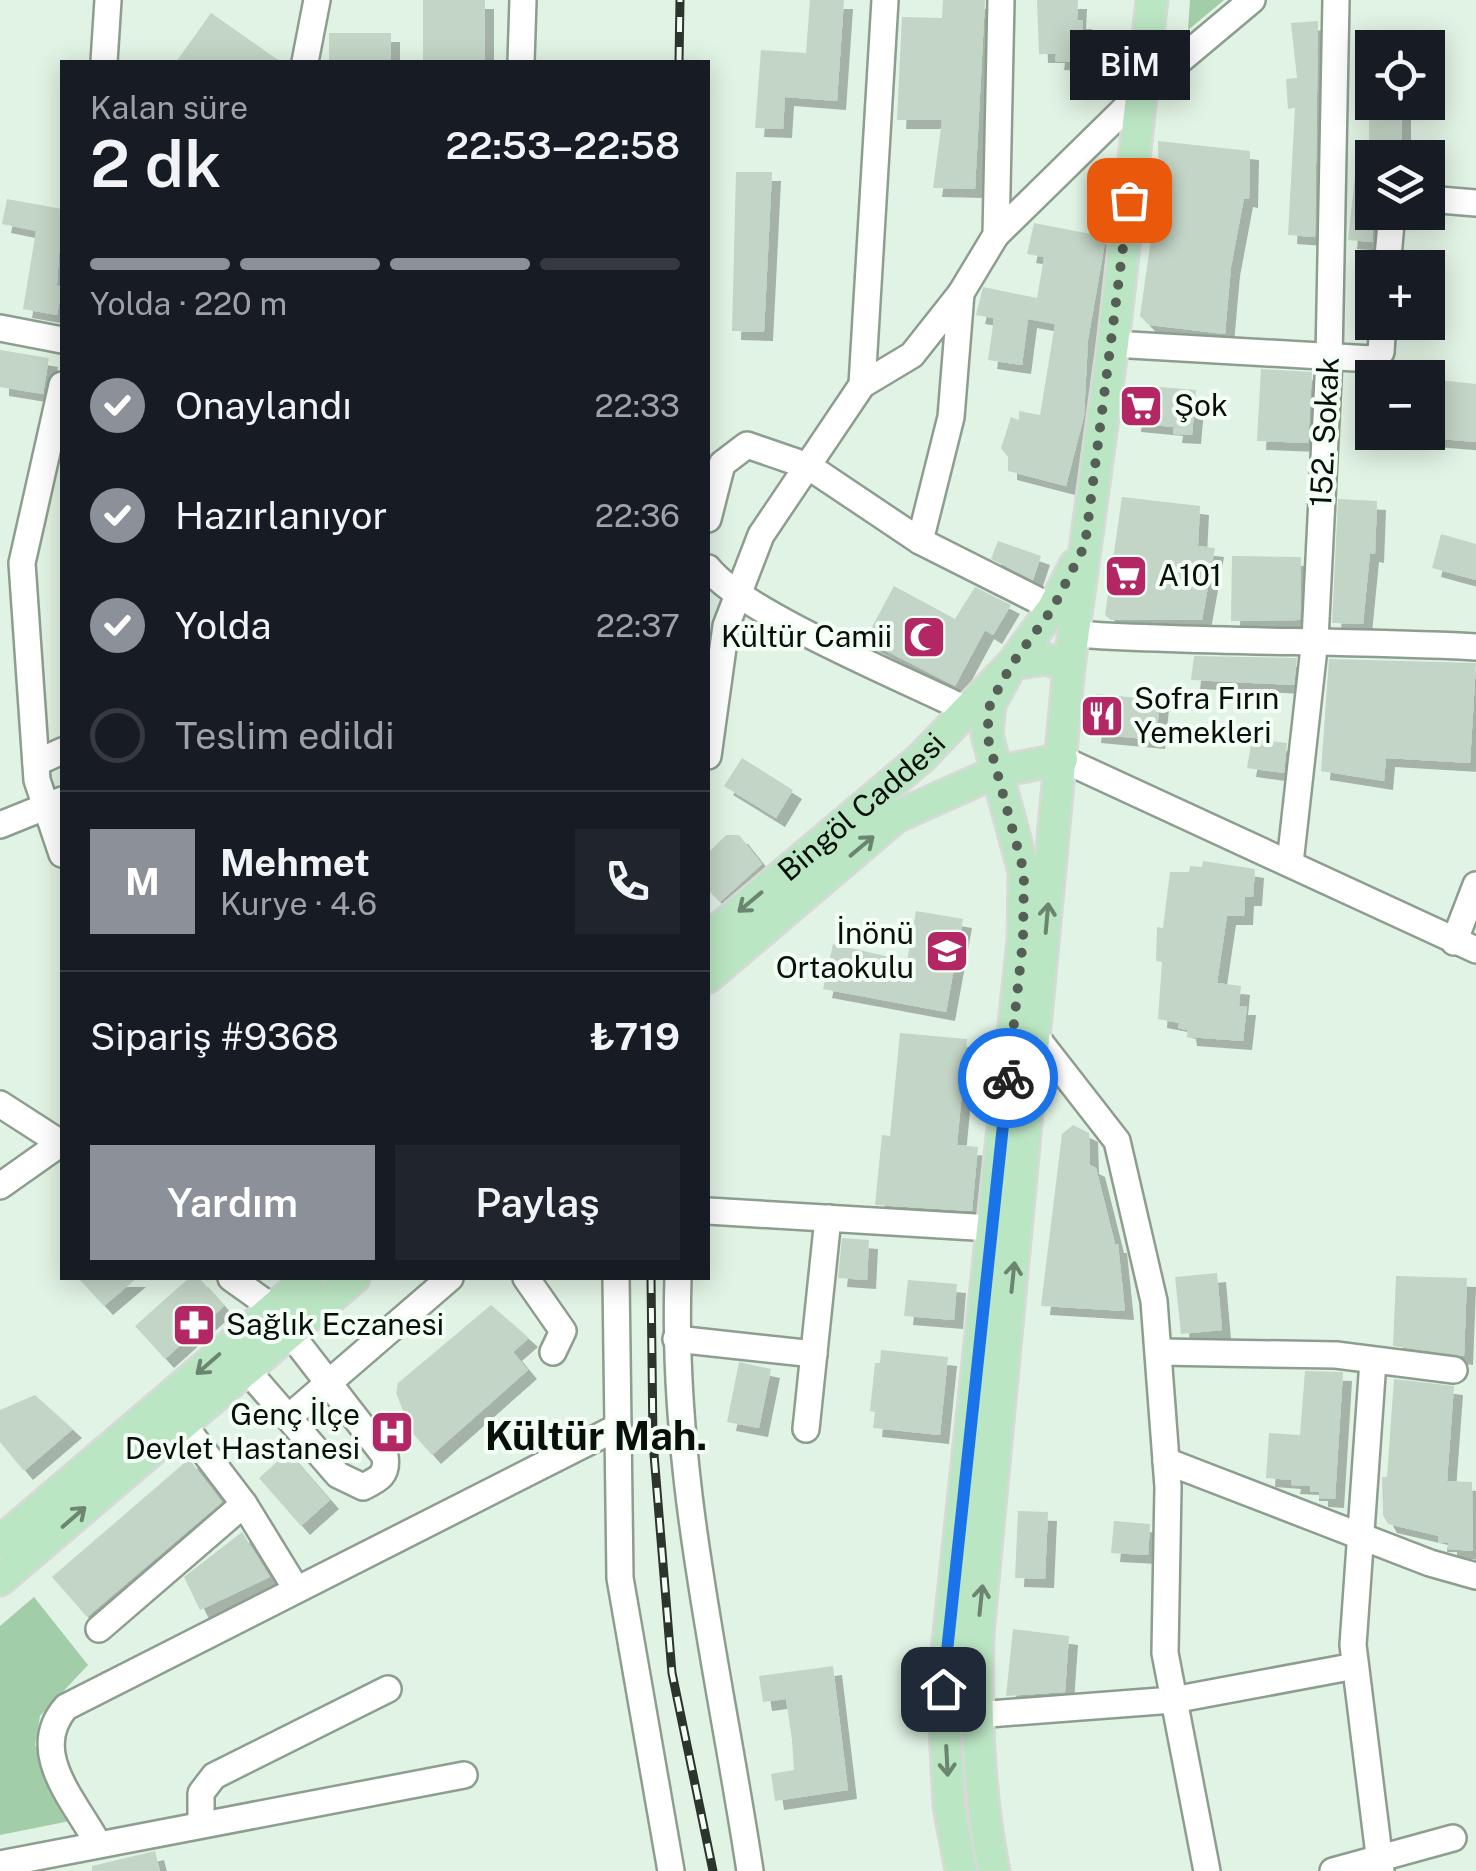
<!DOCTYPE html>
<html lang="tr">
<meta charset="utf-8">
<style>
:root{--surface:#171b24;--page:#20242c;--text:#f1f3f6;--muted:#9ea1a6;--line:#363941;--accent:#8c9099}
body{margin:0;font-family:"Public Sans",sans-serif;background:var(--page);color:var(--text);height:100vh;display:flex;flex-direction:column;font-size:38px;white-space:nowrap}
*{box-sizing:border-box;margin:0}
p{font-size:32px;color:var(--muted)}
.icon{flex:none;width:55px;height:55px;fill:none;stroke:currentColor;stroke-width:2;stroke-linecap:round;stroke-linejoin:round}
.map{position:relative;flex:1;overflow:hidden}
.drawer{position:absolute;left:60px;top:60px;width:650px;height:1220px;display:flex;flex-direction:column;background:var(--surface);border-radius:0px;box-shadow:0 5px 25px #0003}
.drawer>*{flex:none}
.buttons{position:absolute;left:1355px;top:30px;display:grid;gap:20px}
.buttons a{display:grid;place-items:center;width:90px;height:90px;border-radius:0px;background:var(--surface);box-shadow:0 5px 25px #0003;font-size:50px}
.pin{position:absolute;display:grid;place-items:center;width:85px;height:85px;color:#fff;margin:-42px;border-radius:20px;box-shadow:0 5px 15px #0006}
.courier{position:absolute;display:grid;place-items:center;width:100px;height:100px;margin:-50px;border:8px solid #1a73e8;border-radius:50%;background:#fff;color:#222;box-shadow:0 2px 12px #0007}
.bubble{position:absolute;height:70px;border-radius:0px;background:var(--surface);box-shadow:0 5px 25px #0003;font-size:32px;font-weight:600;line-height:70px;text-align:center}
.overview em{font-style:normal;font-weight:600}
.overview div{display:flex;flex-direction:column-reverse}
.overview{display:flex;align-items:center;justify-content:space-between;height:170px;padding:0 30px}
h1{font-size:65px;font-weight:600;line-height:75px}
.bar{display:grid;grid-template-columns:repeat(4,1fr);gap:15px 10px;align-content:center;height:120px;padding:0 30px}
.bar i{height:12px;border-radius:8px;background:var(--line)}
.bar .active{background:var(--accent)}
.bar p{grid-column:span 4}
.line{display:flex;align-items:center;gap:25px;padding:0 30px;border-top:2px solid var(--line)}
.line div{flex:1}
.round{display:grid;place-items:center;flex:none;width:105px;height:105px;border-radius:0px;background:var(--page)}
ol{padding:0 30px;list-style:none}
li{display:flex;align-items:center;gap:30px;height:110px}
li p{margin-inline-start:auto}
li .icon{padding:10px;border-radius:50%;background:var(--accent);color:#fff;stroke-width:4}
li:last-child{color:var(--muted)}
li i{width:55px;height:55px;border:5px solid var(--line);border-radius:50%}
.cta{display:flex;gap:20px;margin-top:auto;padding:20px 30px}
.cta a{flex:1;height:115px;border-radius:0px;background:var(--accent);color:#fff;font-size:40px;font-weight:600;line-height:115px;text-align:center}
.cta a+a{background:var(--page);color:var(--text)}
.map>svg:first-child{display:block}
</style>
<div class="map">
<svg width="1476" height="1871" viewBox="0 0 1476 1871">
<defs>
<filter id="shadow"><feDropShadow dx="9" dy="9" stdDeviation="0" flood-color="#0004"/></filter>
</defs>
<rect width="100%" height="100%" fill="#e1f3e4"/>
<g fill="#a1cda8">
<path d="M1190,0H1224L1188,30Z"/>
<path d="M34,1597L88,1665L40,1716L35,1745L80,1819L0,1835V1626Z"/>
</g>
<g fill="#c3d5c6" filter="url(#shadow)">
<rect x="423" y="0" width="62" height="62"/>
<path d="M810,0H844L837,101L785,97L783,129L755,128L761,50L806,53Z"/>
<path d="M943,0H985L975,189L933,188L942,120H897L902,17L942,18Z"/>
<path d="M1037,0H1078L1077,20H1083L1081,55H1076L1075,62L1055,61L1056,54H1039Z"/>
<path d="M211,13L281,62H176Z"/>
<path d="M1318,21L1315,237L1288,235L1295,108L1288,109L1286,79L1297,78L1291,23Z"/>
<rect x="329" y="33" width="62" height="29"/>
<path d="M1369,110H1402V158H1372L1373,242L1348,240L1358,148L1369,149Z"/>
<path d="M1158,141L1250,151L1249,199L1244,198L1231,267L1225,334L1149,325L1140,316L1159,183Z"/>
<path d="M736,172H772L764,332L732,331Z"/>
<path d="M7,199L62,209L57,285L62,288L57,315L23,309L36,231L2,224Z"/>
<path d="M1034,223L1106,237L1088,340L1084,416L1066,486L1008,471V457L1001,448L1011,417L1019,420V411L1040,415L1055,324L1028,319L1022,365L988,360L994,318L976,315L983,287L1037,298L1044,257L1027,254Z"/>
<path d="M0,350L49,358L43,394L0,387Z"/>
<path d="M1261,369L1312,372L1308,443L1257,441Z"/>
<path d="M1428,379L1476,384V442L1428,438Z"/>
<path d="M1136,385L1196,390L1192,435L1173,434L1174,427L1132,423Z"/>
<path d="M1122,497L1200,506L1198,546L1215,548L1202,620H1111L1105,615Z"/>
<path d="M1338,499L1377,501L1375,554L1370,553L1363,624L1332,623Z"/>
<path d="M1441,534L1476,544V580L1432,568Z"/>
<path d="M998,541L1041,556L1033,580L991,559Z"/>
<path d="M1232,556L1301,557L1300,620L1231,621Z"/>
<path d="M894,586L955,619L975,587L1011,605L993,635L985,630L955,686L865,640Z"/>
<path d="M1194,656L1297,658L1294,685L1191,680Z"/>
<path d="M1329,659L1476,663L1470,763L1386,758L1384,781L1321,771Z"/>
<path d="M1096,694L1160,700L1156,740L1092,734Z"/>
<path d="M1252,739L1287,743L1284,773L1247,768Z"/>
<path d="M742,758L793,790L776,818L724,786Z"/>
<path d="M726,835H739L762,864L720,902L708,890V853Z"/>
<path d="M1203,861L1255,869L1253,897H1245L1244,916H1227L1217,983L1241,986L1239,1006H1247L1243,1041L1188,1037L1187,1030L1178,1028L1179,1023L1158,1019L1162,962L1156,961L1157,927L1163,928L1170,872H1189L1190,866L1202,867Z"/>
<path d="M916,911L963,919L946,1012L823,989L833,944L907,961Z"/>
<path d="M900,1033L967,1039L957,1145L978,1147L972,1211L875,1205L882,1135L890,1136Z"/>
<path d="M1073,1125L1089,1133L1090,1165L1096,1168L1115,1244H1118L1125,1311L1041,1306L1062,1134Z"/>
<path d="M842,1238L869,1240L867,1280L838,1278Z"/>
<path d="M1217,1273L1222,1330L1181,1334L1175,1277Z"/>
<path d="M1396,1276L1467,1278L1464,1356L1393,1346Z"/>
<path d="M78,1278H137L104,1306Z"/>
<path d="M189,1278H199L224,1306L165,1359L135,1326Z"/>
<path d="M908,1280L957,1284L954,1320L904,1316Z"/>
<path d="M491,1305L529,1338L513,1352L528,1370L432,1455L400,1419L404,1413L396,1393L398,1383Z"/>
<path d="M881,1350L948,1357L940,1435L873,1428L875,1412L870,1411L875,1363H880Z"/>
<path d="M739,1362L771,1369L759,1428L727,1422Z"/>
<path d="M1305,1371L1343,1372L1335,1499L1319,1498V1492H1310V1486L1291,1485L1292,1480L1266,1478L1269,1433L1300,1435Z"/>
<path d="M1394,1379L1454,1386L1447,1481L1472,1482L1473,1551L1448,1549V1543H1438L1439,1536L1388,1524L1383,1515L1382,1477H1387Z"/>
<path d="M35,1395L73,1429L24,1471L0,1442V1410Z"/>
<path d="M288,1452L330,1500L301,1526L259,1478Z"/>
<path d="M189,1459L222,1502L87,1617L52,1577Z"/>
<path d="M1018,1511L1048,1512L1045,1579L1015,1578Z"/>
<path d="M1114,1521L1150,1524L1148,1555L1111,1553Z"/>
<path d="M242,1532L270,1577L200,1610L184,1577Z"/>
<path d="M1013,1629L1069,1636L1065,1692L1006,1696Z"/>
<path d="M833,1666L848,1790L775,1801L771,1774L794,1770L792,1740L786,1699L763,1702L759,1676Z"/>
<path d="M155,1851L160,1871H92V1866Z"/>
</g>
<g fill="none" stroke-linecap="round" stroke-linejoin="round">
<g stroke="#8d9e8f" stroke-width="30">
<g id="minor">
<path d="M104,62L108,0"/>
<path d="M305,62L317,0"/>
<path d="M521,62L523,0"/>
<path d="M1428,199L1476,203"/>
<path d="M996,235L1141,93L1252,0"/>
<path d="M1387,268L1392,212"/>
<path d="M0,328L62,340"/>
<path d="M1113,344L1372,359L1381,352L1383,322"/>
<path d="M62,385L22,563L37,780L62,854"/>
<path d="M862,385L885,0"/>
<path d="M708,519L722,464L747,445L808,466L920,541L1053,608"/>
<path d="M920,541L951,417L961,293"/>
<path d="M708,568C742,612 909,681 967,710"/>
<path d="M1073,634C1207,643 1342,640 1476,647"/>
<path d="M708,756L726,626L761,535L862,385L912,355L961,293L996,235L1001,0"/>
<path d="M1062,759L1476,950"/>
<path d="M36,763L62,751"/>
<path d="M0,825L62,800"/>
<path d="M1290,863L1315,639L1329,359L1336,0"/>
<path d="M1454,942L1476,885"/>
<path d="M1036,1037L1117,1141L1154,1301L1168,1487L1165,1653L1207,1871"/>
<path d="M0,1104L62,1144"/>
<path d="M0,1186L61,1143"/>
<path d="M708,1211L991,1228"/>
<path d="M231,1278L273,1308"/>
<path d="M526,1278L563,1331L553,1352"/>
<path d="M616,1278L620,1578L671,1871"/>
<path d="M678,1278C671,1479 720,1673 750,1871"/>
<path d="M676,1339L814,1354"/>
<path d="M1160,1352L1336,1355L1454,1370"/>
<path d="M1373,1361L1353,1645L1381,1871"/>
<path d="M246,1369L338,1475L363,1487C379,1479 388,1475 385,1456L289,1332"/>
<path d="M289,1417L450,1278"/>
<path d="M183,1424L244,1504L295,1587"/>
<path d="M806,1429L828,1218"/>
<path d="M1166,1461L1430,1563L1476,1576"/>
<path d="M99,1629L244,1504"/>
<path d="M976,1715L1173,1700L1355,1666"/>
<path d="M201,1823V1793L214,1776L388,1689"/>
<path d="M97,1842C74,1800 27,1751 66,1707L618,1427"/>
<path d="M0,1864L464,1775"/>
<path d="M1333,1871L1453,1838"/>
</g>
</g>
<g stroke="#d8d9d8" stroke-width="35">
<g id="major">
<path id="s1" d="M708,938L920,759L1012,664L1046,659L1069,667"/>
<path d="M708,977L896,817L996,772L1062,759"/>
<path d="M0,1542L309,1278"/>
<path d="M0,1580L354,1278"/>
<path d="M961,1871L949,1806L943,1689L1023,940L1024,872L987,735L990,704L1012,664L1053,608L1075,565"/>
<path d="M994,1871C978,1793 976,1714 978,1634L1069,667L1113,344L1152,0"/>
</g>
</g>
<use href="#minor" stroke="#fff" stroke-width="25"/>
<use href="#major" stroke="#bbe6c3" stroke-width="30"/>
<g stroke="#2c342d" stroke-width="9">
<g id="rail">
<path d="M679,62L680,0"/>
<path d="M651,1278L653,1442L672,1673L713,1871"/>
</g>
</g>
<use href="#rail" stroke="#f3fef5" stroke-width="5" stroke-dasharray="15" stroke-linecap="butt"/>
</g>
<defs><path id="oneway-shaft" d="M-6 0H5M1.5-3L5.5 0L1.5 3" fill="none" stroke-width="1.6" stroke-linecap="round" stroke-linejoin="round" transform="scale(2.5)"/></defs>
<g stroke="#6b8570">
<use href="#oneway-shaft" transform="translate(862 846) rotate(-40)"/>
<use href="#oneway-shaft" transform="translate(750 902) rotate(140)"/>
<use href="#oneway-shaft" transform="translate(1047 918) rotate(-85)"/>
<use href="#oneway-shaft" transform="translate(1013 1277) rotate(-84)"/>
<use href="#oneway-shaft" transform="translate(208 1364) rotate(139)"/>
<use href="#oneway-shaft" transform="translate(74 1517) rotate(-41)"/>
<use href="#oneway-shaft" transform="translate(981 1600) rotate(-84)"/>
<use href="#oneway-shaft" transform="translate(947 1761) rotate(87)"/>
</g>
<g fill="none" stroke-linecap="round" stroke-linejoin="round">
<path stroke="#555f56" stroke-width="10" stroke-dasharray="0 18" d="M1008,1078L1023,940L1024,872L987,735L990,704L1012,664L1053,608L1085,545L1129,200"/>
<path stroke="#1a73e8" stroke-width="12" d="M943,1689L1008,1078"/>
</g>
<defs>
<g id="supermarket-square" transform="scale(2.25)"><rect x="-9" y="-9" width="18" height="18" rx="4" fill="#b22764" stroke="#f3fef5"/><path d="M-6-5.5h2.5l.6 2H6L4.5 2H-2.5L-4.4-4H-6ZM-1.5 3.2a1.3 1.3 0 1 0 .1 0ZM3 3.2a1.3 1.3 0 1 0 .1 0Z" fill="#fff"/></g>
<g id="mosque-square" transform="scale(2.25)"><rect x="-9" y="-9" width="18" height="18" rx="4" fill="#b22764" stroke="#f3fef5"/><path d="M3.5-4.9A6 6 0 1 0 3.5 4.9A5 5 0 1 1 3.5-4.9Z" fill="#fff"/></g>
<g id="restaurant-square" transform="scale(2.25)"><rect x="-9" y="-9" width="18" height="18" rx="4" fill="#b22764" stroke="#f3fef5"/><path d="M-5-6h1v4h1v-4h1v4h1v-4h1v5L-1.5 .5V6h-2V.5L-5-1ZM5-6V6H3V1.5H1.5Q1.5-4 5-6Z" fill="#fff"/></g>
<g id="school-square" transform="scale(2.25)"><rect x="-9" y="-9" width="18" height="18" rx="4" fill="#b22764" stroke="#f3fef5"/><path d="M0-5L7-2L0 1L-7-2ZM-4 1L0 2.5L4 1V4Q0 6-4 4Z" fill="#fff"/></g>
<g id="pharmacy-square" transform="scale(2.25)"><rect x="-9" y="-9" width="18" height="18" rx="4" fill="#b22764" stroke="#f3fef5"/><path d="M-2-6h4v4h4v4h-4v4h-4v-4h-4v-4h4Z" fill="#fff"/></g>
<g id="hospital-square" transform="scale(2.25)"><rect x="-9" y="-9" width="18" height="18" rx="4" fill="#b22764" stroke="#f3fef5"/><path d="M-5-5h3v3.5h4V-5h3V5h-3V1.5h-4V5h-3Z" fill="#fff"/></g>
</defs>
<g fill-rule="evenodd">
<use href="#supermarket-square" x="1141" y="406"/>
<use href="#supermarket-square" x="1126" y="576"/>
<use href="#mosque-square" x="924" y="637"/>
<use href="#restaurant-square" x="1102" y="716"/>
<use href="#school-square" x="947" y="951"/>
<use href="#pharmacy-square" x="194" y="1325"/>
<use href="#hospital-square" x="392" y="1432"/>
</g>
<g text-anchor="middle" stroke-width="8" stroke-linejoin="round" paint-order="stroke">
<g font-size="30" fill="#090f0a" stroke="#f3fef5" text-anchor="start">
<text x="1174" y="416">Şok</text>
<text x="1158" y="586">A101</text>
<text x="892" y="647" text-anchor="end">Kültür Camii</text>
<text x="1134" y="709">Sofra Fırın<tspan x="1134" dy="34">Yemekleri</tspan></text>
<text x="914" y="944" text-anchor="end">İnönü<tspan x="914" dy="34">Ortaokulu</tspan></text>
<text x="226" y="1335">Sağlık Eczanesi</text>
<text x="360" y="1425" text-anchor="end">Genç İlçe<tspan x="360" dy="34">Devlet Hastanesi</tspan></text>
</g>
<g font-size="30" fill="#090f0a" stroke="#f3fef5">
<text transform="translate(1325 432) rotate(-87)" y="10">152. Sokak</text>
<text dy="10" stroke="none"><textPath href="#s1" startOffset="202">Bingöl Caddesi</textPath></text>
</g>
<g font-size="40" font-weight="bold" fill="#090f0a" stroke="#f3fef5">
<text x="596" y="1450">Kültür Mah.</text>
</g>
</g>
</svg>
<div class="buttons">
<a><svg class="icon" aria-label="locate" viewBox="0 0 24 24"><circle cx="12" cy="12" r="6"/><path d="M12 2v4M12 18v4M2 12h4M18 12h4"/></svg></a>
<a><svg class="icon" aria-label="layers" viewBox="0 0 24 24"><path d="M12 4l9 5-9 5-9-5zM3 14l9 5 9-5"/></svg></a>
<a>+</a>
<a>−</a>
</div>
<div class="pin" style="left:1129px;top:200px;background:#ea580c"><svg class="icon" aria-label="bag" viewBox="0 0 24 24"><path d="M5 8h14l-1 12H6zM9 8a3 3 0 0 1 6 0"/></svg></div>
<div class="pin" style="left:943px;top:1689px;background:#1f2937"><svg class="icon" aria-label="home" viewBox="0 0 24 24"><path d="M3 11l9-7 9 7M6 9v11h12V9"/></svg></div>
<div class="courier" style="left:1008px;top:1078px"><svg class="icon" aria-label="bike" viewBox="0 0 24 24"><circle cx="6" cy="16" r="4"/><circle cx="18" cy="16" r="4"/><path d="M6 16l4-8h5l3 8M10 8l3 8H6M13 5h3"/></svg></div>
<div class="bubble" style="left:1070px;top:30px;width:120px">BİM</div>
<section class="drawer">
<div class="overview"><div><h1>2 dk</h1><p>Kalan süre</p></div><em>22:53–22:58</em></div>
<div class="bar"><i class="active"></i><i class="active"></i><i class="active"></i><i></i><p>Yolda · 220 m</p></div>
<ol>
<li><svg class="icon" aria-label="check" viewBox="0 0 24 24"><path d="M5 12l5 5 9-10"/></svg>Onaylandı<p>22:33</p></li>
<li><svg class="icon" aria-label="check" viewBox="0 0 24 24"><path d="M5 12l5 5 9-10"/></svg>Hazırlanıyor<p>22:36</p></li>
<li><svg class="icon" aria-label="check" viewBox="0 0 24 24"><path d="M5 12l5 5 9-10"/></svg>Yolda<p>22:37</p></li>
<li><i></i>Teslim edildi</li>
</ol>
<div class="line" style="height:180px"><b class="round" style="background:var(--accent);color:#fff">M</b><div><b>Mehmet</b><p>Kurye · 4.6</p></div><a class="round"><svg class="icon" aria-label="phone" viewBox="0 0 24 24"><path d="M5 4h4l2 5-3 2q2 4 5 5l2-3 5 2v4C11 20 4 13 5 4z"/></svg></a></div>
<div class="line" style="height:130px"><div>Sipariş #9368</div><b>₺719</b></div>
<div class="cta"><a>Yardım</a><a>Paylaş</a></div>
</section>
</div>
